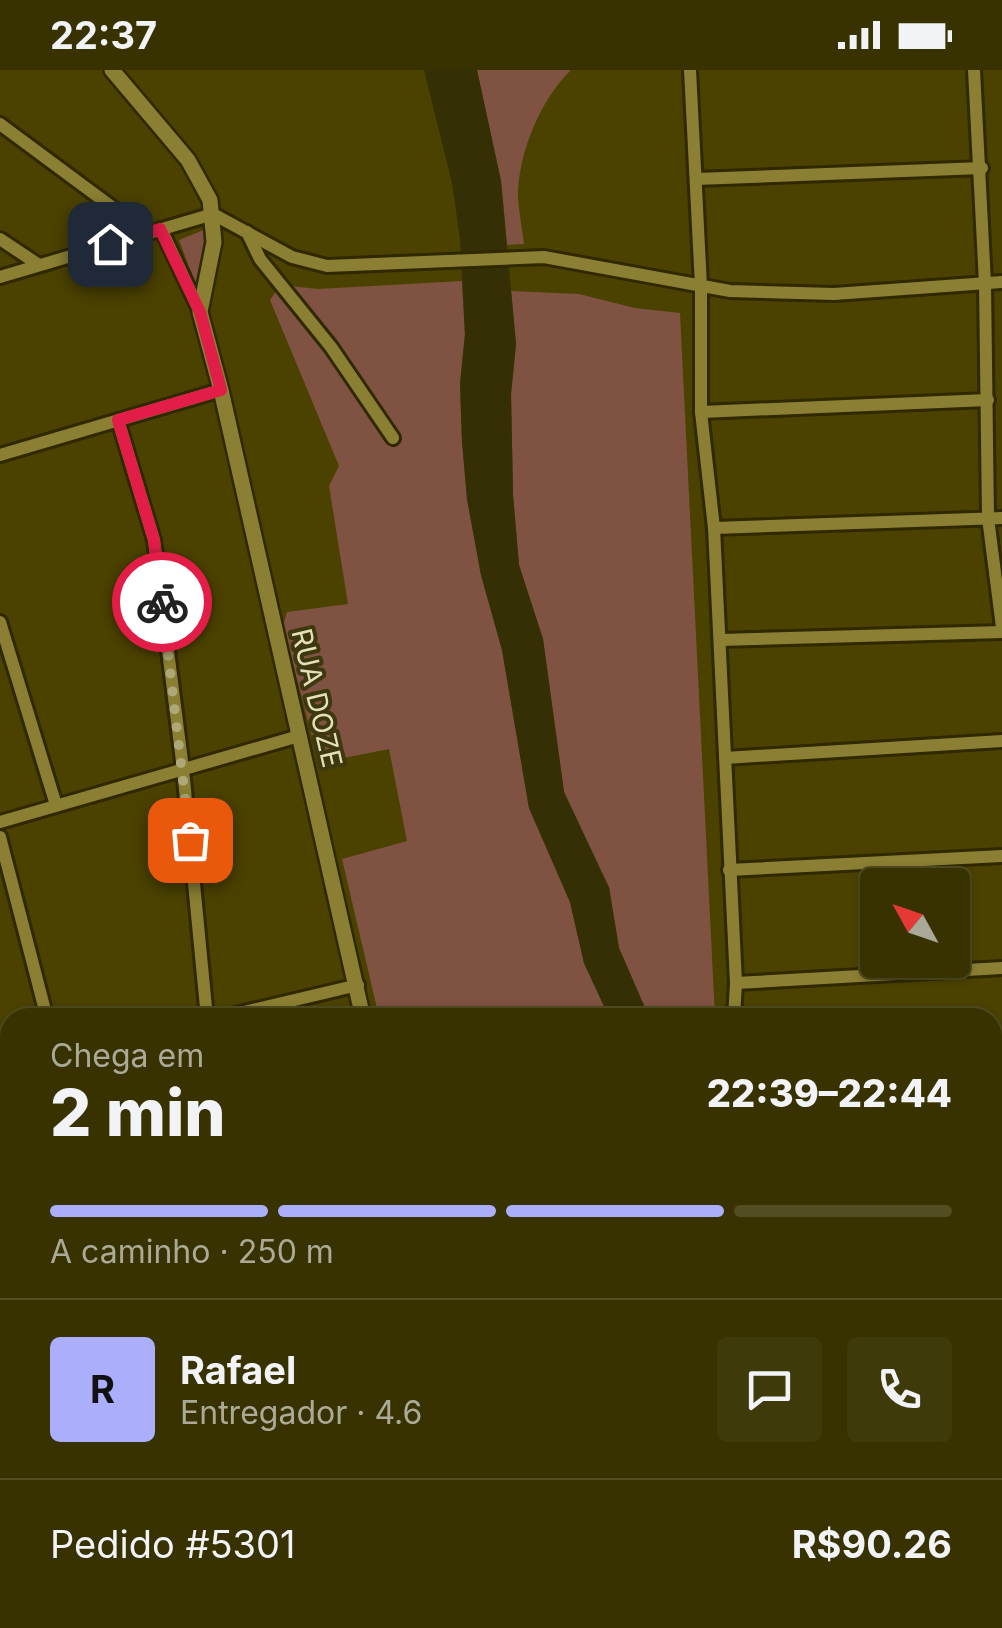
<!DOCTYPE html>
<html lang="pt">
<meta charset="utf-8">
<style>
:root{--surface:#383200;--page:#3f3a0a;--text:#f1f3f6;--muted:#abaa99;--line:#524d22;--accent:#abaffb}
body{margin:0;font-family:Inter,sans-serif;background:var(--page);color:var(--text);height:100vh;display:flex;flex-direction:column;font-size:38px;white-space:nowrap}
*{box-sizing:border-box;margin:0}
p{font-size:32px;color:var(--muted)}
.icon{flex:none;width:55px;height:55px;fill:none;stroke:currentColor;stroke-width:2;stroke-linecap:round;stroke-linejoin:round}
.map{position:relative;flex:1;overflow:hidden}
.side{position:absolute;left:0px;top:938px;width:1002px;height:622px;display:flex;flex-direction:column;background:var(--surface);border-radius:30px 30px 0 0;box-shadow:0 2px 8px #0004,0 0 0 2px var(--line)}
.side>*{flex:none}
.needle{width:65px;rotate:310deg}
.buttons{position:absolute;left:860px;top:798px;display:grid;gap:20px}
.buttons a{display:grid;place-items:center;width:110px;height:110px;border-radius:10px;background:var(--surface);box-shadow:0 2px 8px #0004,0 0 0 2px var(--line);font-size:50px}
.pin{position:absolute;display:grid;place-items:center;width:85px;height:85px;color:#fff;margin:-42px;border-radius:20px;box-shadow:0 5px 15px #0006}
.courier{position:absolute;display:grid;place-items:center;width:100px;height:100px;margin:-50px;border:8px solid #e11d48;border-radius:50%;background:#fff;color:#222;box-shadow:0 2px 12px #0007}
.headline em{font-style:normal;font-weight:800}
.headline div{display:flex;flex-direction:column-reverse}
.headline{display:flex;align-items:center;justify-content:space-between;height:170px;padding:0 50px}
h1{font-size:65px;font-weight:800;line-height:75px}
.bar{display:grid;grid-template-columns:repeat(4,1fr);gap:15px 10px;align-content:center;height:120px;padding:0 50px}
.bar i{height:12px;border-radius:8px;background:var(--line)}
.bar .current{background:var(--accent)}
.bar p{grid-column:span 4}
.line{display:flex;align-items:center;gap:25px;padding:0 50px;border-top:2px solid var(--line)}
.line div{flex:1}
.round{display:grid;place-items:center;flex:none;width:105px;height:105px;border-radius:10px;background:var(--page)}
.status{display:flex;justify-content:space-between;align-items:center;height:70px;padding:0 50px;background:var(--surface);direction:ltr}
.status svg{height:28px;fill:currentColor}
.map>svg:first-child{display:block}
</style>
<div class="status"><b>22:37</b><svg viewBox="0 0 49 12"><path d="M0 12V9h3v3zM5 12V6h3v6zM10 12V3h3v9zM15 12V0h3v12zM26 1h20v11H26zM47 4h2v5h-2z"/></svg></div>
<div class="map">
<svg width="1002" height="1558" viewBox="0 0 1002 1558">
<rect width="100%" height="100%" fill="#4b4200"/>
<path fill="#50491b" d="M10,1007V1228L0,1231V1010Z"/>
<g fill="#7f5242">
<path d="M477,0H571C540,30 518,84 518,127C519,143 522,158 524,174L507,175L501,111Z"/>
<path d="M206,159L198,221L179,170Z"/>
<path d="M462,211L465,264L460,314L462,371L467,429L481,505L502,580L529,738L570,832L584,893L609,947H426L424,937L379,947L342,789L407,771L389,679L319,693L283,556L287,542L348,534L329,416L339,396L270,230L280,215L318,219Z"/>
<path d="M511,221L579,224L635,238L680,243L715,947H649L619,878L609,817L564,722L543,569L519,495L513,425L511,324L516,274Z"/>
<path d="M452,1550H837L844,1558H452Z"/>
<path d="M885,1550H979L985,1558H891Z"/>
</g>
<path fill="#352f05" d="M424,0H477L501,111L516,274L511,324L513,425L519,495L543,569L564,722L609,818L619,878L649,947H609L584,893L570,832L529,738L502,580L481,505L467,429L462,371L460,314L465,264L460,169L452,113Z"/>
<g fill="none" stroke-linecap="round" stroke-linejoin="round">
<g stroke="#2f2800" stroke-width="18">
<g id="minor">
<path d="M690,0L701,216V342L714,458L736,913L734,948"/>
<path d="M974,0L985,213L988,448L1002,557"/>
<path d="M0,54L147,163"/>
<path d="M696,109L982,98"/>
<path d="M161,159L200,242"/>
<path d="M247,162L260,189L331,277L393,368"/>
<path d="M0,169L39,195"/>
<path d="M0,207L213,144L292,187L327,196L544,187L730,221L834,224L1002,212"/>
<path d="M701,342L988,330"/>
<path d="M118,350L154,470L183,699L207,948"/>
<path d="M0,385L221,320"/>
<path d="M714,458L1002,448"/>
<path d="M0,552L56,735"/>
<path d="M720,570L1002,562"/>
<path d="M725,688L1002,671"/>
<path d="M0,752L299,666"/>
<path d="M0,767L47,948"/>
<path d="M729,800L1002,786"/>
<path d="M736,913L1002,898"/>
<path d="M219,948L358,915"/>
<path d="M0,1001L10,998"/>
<path d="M992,1018L1002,1017"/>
<path d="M992,1050H1002"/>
<path d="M992,1184L1002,1185"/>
<path d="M992,1270L1002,1249"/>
<path d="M992,1293H1002"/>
<path d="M992,1418H1002"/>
<path d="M268,1550L272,1558"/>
<path d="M86,1558L113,1550"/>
</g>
</g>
<g stroke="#2f2800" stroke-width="20">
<g id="tertiary">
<path d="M112,0L188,90L210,130L214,172L200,242L221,320L363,948"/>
<path d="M0,1244L10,1241"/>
<path d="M0,1281L10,1278"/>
<path d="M0,1455L10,1473"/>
<path d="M53,1550L58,1558"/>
<path d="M434,1550L437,1558"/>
</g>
</g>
<use href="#minor" stroke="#8a7f32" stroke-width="12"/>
<use href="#tertiary" stroke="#8a7f32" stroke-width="15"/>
</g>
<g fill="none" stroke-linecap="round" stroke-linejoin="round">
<path stroke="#aea879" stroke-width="10" stroke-dasharray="0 18" d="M162,532L190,770"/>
<path stroke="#e11d48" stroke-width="12" d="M110,174L160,159L200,242L221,320L118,350L154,470L162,532"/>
</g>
<g text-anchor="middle" stroke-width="8" stroke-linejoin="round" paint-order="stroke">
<g font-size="28" fill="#e4dfba" stroke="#3e380e">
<text transform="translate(317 628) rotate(77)" y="10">RUA DOZE</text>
</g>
</g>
</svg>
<div class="buttons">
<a><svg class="needle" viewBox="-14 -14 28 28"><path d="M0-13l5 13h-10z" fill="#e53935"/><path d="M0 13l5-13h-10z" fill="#abaa99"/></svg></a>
</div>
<div class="pin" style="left:190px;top:770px;background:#ea580c"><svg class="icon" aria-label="bag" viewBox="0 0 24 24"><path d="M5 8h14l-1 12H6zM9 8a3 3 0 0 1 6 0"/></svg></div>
<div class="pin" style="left:110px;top:174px;background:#1f2937"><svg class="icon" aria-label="home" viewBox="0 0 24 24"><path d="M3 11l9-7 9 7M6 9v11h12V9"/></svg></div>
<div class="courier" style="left:162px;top:532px"><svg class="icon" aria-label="bike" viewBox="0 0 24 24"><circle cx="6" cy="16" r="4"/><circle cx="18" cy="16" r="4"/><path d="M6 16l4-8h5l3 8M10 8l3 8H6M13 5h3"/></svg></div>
<section class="side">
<div class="headline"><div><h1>2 min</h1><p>Chega em</p></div><em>22:39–22:44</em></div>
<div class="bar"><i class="current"></i><i class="current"></i><i class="current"></i><i></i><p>A caminho · 250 m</p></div>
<div class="line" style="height:180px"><b class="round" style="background:var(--accent);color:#111">R</b><div><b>Rafael</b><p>Entregador · 4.6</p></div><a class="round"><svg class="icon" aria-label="chat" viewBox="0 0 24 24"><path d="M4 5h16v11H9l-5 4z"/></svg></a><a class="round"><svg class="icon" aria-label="phone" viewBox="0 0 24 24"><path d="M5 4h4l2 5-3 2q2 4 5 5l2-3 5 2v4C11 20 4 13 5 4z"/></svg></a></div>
<div class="line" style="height:130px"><div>Pedido #5301</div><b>R$90.26</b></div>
</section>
</div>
